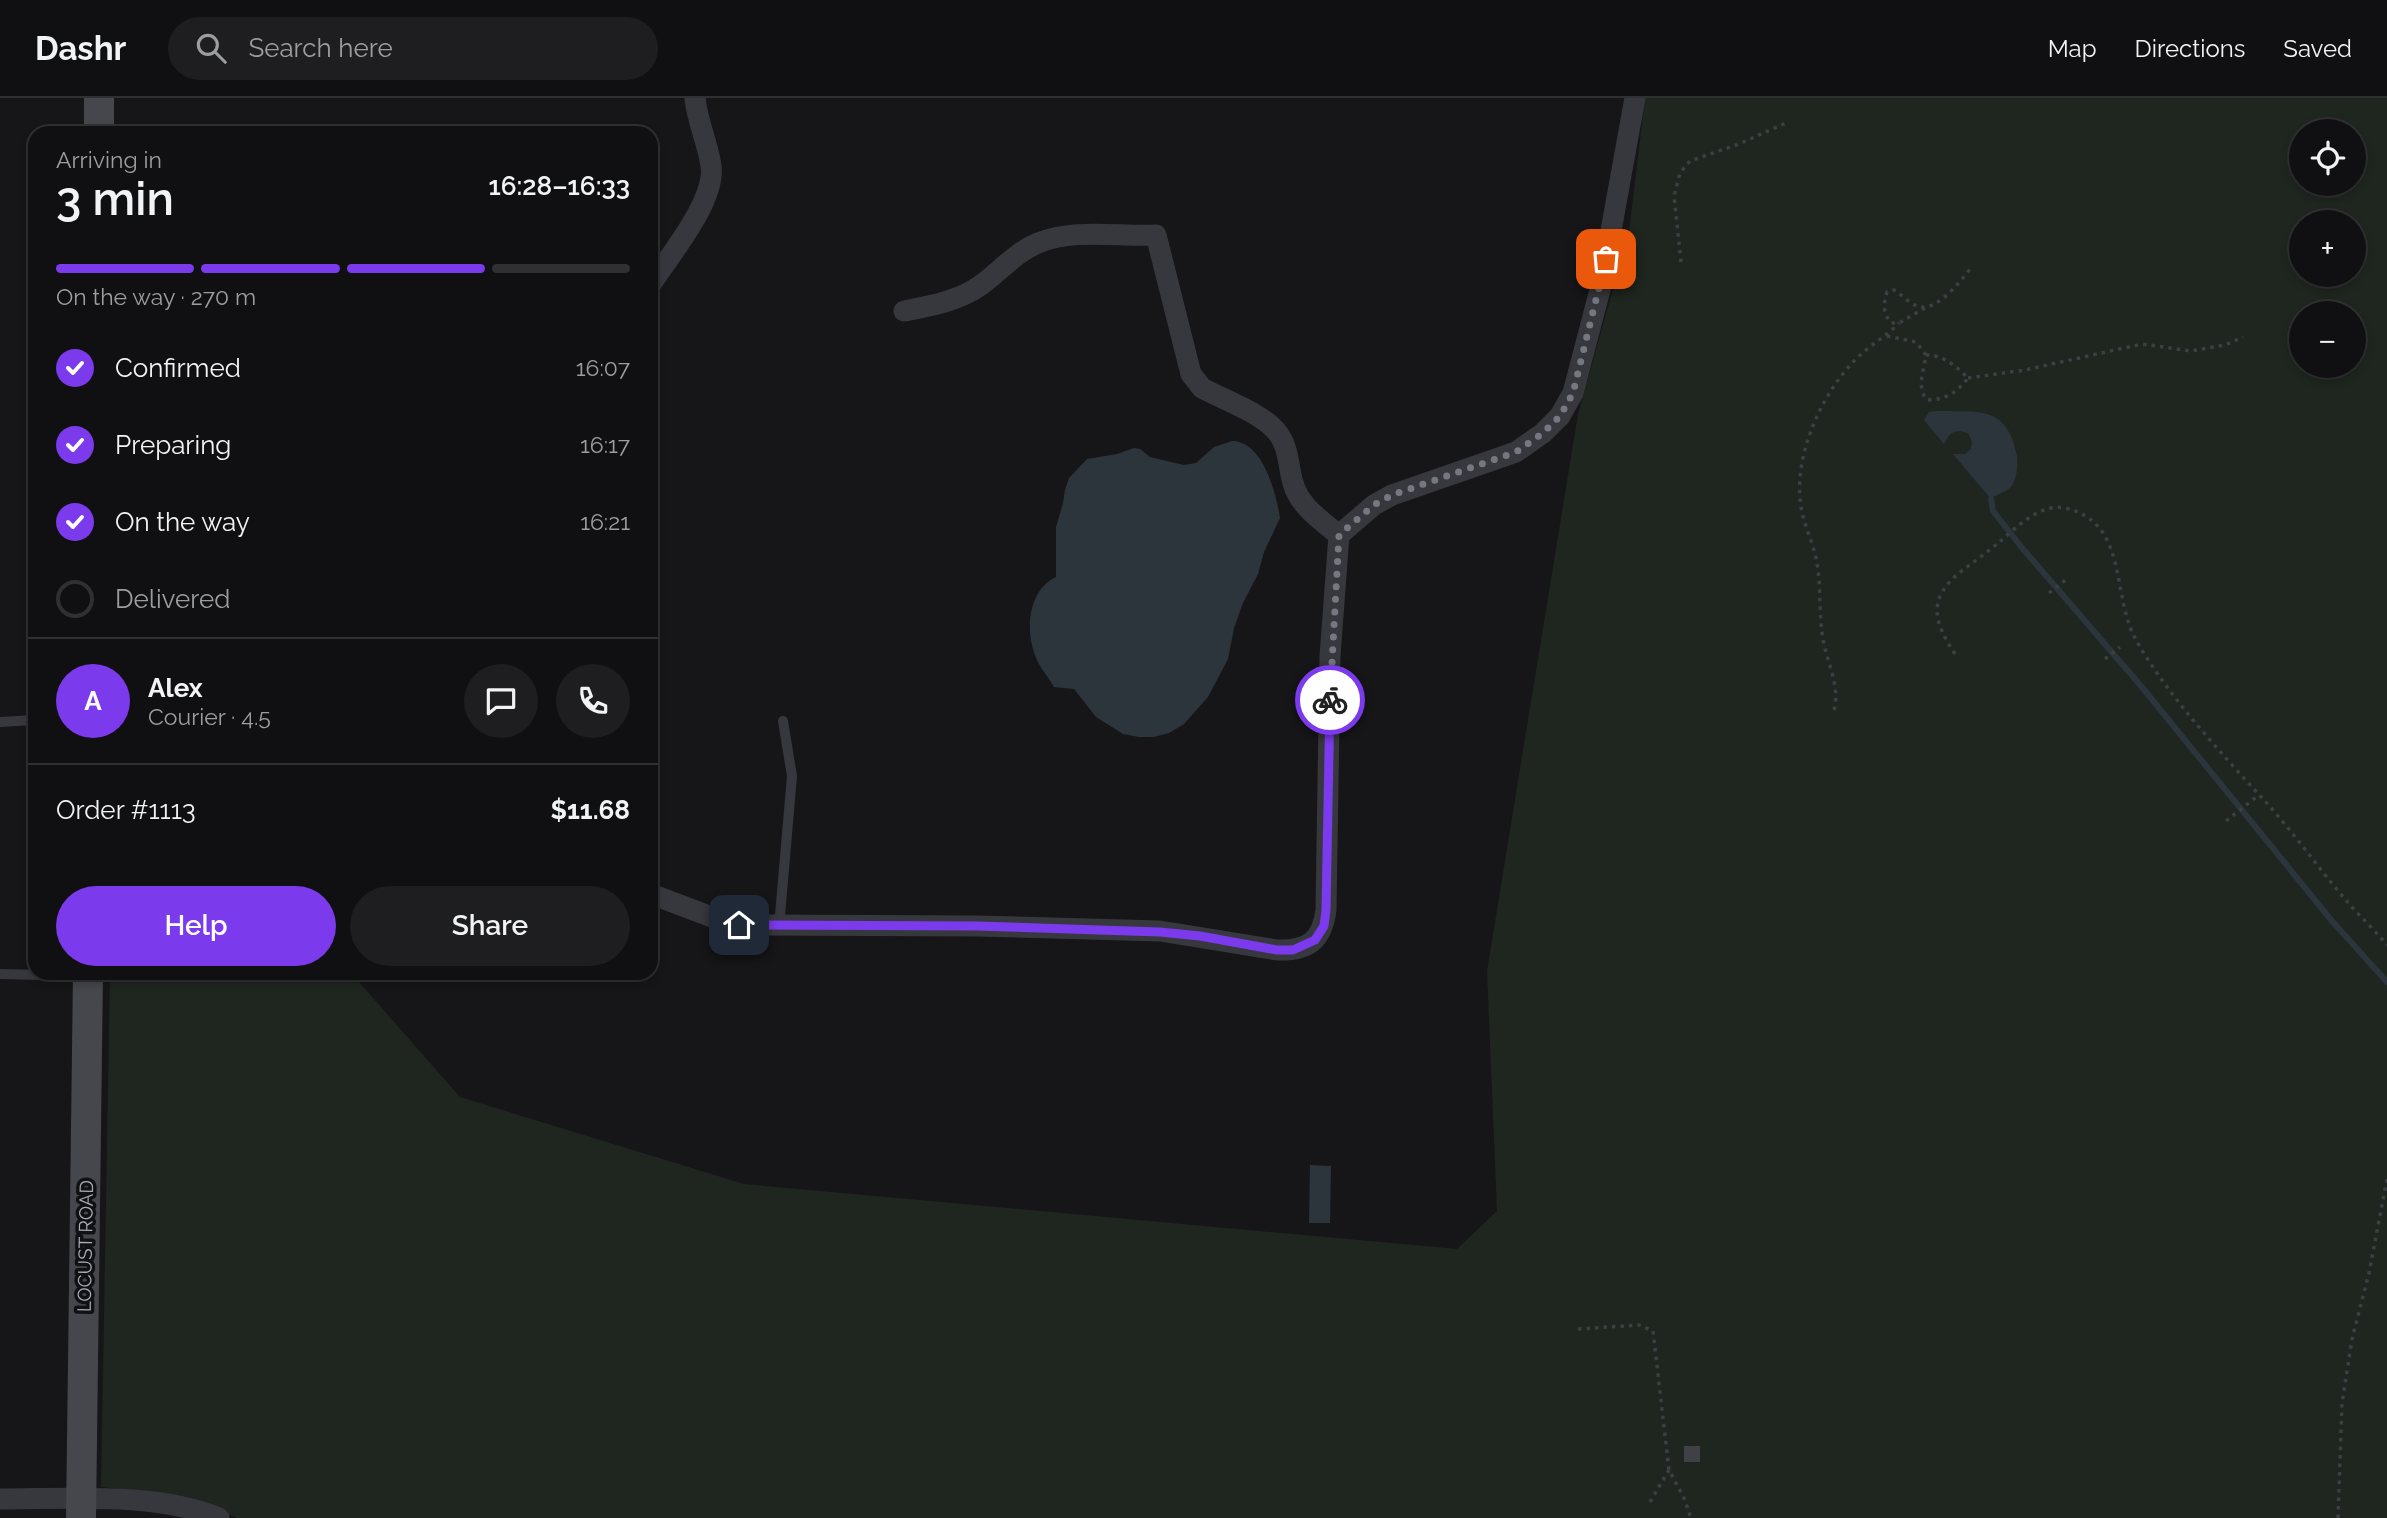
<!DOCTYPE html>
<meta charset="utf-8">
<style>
:root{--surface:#101012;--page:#1e1e20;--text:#f1f3f6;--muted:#9c9d9f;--line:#303032;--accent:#7c3aed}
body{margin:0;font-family:Raleway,sans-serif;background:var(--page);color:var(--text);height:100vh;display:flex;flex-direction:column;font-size:26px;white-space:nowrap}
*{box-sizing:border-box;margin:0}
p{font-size:23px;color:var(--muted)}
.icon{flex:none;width:38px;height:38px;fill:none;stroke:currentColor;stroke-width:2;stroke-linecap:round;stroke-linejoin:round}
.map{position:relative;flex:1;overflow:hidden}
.panel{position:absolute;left:28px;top:28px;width:630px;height:854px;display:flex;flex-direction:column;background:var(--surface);border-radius:21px;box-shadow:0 4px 10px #0003,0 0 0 2px var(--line)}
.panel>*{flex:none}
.buttons{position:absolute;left:2289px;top:21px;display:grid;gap:14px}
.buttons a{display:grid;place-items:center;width:77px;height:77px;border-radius:50%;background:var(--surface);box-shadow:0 4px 10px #0003,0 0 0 2px var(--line);font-size:35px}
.pin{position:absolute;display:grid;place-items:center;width:60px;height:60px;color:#fff;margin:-30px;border-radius:14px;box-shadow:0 4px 10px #0006}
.courier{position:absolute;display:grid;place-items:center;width:70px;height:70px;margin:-35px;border:5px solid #7c3aed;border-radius:50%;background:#fff;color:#222;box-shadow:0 2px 9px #0007}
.summary em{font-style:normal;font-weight:600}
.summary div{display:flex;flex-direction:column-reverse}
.summary{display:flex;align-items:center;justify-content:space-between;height:119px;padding:0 28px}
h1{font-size:46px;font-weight:600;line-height:52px}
.bar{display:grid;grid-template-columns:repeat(4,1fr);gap:10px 7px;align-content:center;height:84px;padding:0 28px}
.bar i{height:9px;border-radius:5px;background:var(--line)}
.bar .on{background:var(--accent)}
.bar p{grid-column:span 4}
.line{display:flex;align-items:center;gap:18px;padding:0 28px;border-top:2px solid var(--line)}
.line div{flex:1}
.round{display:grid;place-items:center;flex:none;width:74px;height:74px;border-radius:37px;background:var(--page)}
ol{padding:0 28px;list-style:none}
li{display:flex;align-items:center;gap:21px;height:77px}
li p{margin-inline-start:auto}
li .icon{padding:7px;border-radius:50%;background:var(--accent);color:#fff;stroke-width:4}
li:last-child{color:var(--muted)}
li i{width:38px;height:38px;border:4px solid var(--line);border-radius:50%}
.action{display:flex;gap:14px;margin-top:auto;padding:14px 28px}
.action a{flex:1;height:80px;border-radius:42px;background:var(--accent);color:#fff;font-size:28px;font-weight:600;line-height:80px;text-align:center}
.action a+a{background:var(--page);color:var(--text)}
header{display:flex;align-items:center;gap:42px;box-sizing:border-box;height:98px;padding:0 35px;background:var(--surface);border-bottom:2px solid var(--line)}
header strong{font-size:33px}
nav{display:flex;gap:38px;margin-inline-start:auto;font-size:24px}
.search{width:490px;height:63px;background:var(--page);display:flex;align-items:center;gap:18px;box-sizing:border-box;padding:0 24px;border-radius:38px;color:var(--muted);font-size:26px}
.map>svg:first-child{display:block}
</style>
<header>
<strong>Dashr</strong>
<div class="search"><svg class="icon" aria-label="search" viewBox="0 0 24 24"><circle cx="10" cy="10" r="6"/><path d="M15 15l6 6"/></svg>Search here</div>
<nav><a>Map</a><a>Directions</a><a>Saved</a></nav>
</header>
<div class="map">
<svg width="2387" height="1420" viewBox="0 0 2387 1420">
<rect width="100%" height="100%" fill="#161618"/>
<path fill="#1e261f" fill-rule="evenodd" d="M1645,0H2387V1420H237L180,1398L101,1389L110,875H351L460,999L744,1086L1457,1151L1497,1113L1487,873L1578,316L1629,134ZM2301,33H2354V86H2301ZM2301,124H2354V177H2301ZM2301,215H2354V268H2301Z"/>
<g fill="#2c353c">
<path d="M1937,313C1980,314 2007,307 2017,358C2018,368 2017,382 2010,390C2004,395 1997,396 1991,401L1953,356H1965L1971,351L1972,344L1968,335C1954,331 1950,334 1944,346L1924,322L1929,314Z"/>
<path d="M1232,343C1263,343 1276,395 1280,420L1264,454L1258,476L1243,505L1234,530L1228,561L1208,599L1184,626L1169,635L1154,639H1139L1123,636L1096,619L1074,591L1054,589C1050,581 1043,574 1039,566C1024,539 1026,493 1056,479V429L1063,405L1065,392L1069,380L1087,361L1117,356L1134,350L1140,351L1150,359L1184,367L1196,365L1214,349Z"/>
<path d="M1310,1067L1331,1068L1330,1125H1309Z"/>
</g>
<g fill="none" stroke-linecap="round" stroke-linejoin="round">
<path stroke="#2c353c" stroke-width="6" d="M1991,401L1993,413L2023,451L2141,588L2332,823L2387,884"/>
</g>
<rect fill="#404145" x="1684" y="1348" width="16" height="16"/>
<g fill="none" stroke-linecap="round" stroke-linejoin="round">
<g stroke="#3d3f44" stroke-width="3.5" stroke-dasharray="3.5 5" stroke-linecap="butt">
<path d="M1681,164L1674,98L1680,75L1690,63L1739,46L1788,24"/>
<path d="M1925,210L1899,225H1891C1883,215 1883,207 1887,194L1894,192C1901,196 1909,205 1917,208C1936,216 1961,182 1971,170"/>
<path d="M1887,238L1916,244L1926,257C1924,273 1916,288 1927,302C1946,302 1957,294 1968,280C1957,269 1942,256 1926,257"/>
<path d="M1968,280L2025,272L2142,246L2191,253L2225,247L2243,239"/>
<path d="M2049,495L2068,480"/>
<path d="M1955,556C1934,524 1927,502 1959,475C1972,465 1985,456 1997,446C2015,431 2039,405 2065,410C2129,424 2111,498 2136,542C2168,598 2220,654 2264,702C2295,736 2321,774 2351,808C2363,821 2376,834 2387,847"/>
<path d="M2105,561L2120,549"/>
<path d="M1834,612C1841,587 1825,561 1822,535C1819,512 1821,488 1817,465C1814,446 1804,428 1801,409C1793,360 1820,298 1854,263C1868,248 1886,239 1899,225"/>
<path d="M2226,723L2259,697"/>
<path d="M1578,1231L1639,1227L1653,1233L1669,1372L1684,1400L1691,1420"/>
<path d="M1650,1404L1669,1372"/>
<path d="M2338,1420L2342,1305L2352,1241L2369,1175L2387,1081"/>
</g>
<g stroke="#37383d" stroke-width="10">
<path d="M0,624L35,622"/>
<path d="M779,829L792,678L783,623"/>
<path d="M0,876L85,878"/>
</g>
<g stroke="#37383d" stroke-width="21">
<path d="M651,186C670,157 716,102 711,68C708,45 697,23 695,0"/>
<path d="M904,213C930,208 959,203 981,187C999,174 1016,154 1038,145C1075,130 1118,139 1156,137L1191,276L1202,290C1224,302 1262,315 1277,334C1289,348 1288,368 1293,385C1299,408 1322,423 1339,437"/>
<path d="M651,796L725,824L739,827L977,828L1160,833L1277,852C1308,853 1322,843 1326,812L1330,558L1339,437L1374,407L1392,397L1516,354L1543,335L1560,318L1573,295L1601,188L1635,0"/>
<path d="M0,1401C68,1401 156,1394 219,1420"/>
</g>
<g stroke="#45474d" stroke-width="30">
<path d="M99,35V0"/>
<path d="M81,1420L88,875"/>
</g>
</g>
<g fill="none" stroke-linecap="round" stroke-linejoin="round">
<path stroke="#757880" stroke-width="7" stroke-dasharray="0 12.6" d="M1330,602L1339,437L1374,407L1392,397L1516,354L1543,335L1560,318L1573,295L1606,161"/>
<path stroke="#7c3aed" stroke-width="9" d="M739,827L977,828L1160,834L1200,838L1277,852H1293L1315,842L1324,828L1326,812L1330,602"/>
</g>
<g text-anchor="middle" stroke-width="7" stroke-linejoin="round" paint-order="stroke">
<g font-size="19" fill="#a8adb8" stroke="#111113">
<text transform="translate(85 1148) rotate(-89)" y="7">LOCUST ROAD</text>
</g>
</g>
</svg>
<div class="buttons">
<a><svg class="icon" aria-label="locate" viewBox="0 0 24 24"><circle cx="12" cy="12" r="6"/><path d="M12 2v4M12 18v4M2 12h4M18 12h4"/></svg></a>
<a>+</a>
<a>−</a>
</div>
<div class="pin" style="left:1606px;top:161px;background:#ea580c"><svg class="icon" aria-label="bag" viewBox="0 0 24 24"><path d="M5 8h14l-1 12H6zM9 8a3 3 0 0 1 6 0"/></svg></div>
<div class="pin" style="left:739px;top:827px;background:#1f2937"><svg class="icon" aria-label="home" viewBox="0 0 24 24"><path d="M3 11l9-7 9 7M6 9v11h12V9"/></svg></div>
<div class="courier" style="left:1330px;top:602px"><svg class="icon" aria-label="bike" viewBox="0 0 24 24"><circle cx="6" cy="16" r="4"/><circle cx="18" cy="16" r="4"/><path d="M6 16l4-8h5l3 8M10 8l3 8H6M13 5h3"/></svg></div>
<section class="panel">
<div class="summary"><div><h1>3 min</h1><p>Arriving in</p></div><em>16:28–16:33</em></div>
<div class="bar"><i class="on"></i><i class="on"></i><i class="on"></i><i></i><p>On the way · 270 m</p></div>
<ol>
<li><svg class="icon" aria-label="check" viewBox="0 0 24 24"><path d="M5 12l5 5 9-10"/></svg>Confirmed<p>16:07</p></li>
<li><svg class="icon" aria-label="check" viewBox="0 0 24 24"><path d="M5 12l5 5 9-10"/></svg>Preparing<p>16:17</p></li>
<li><svg class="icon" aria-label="check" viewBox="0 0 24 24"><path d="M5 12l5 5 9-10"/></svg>On the way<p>16:21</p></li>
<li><i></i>Delivered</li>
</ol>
<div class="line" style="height:126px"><b class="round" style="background:var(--accent);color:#fff">A</b><div><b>Alex</b><p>Courier · 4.5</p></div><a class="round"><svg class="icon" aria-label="chat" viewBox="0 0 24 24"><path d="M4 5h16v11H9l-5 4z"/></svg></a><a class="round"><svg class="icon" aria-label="phone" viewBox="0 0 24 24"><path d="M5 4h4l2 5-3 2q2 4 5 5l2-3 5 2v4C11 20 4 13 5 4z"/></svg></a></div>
<div class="line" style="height:91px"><div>Order #1113</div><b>$11.68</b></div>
<div class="action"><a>Help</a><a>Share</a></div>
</section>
</div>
